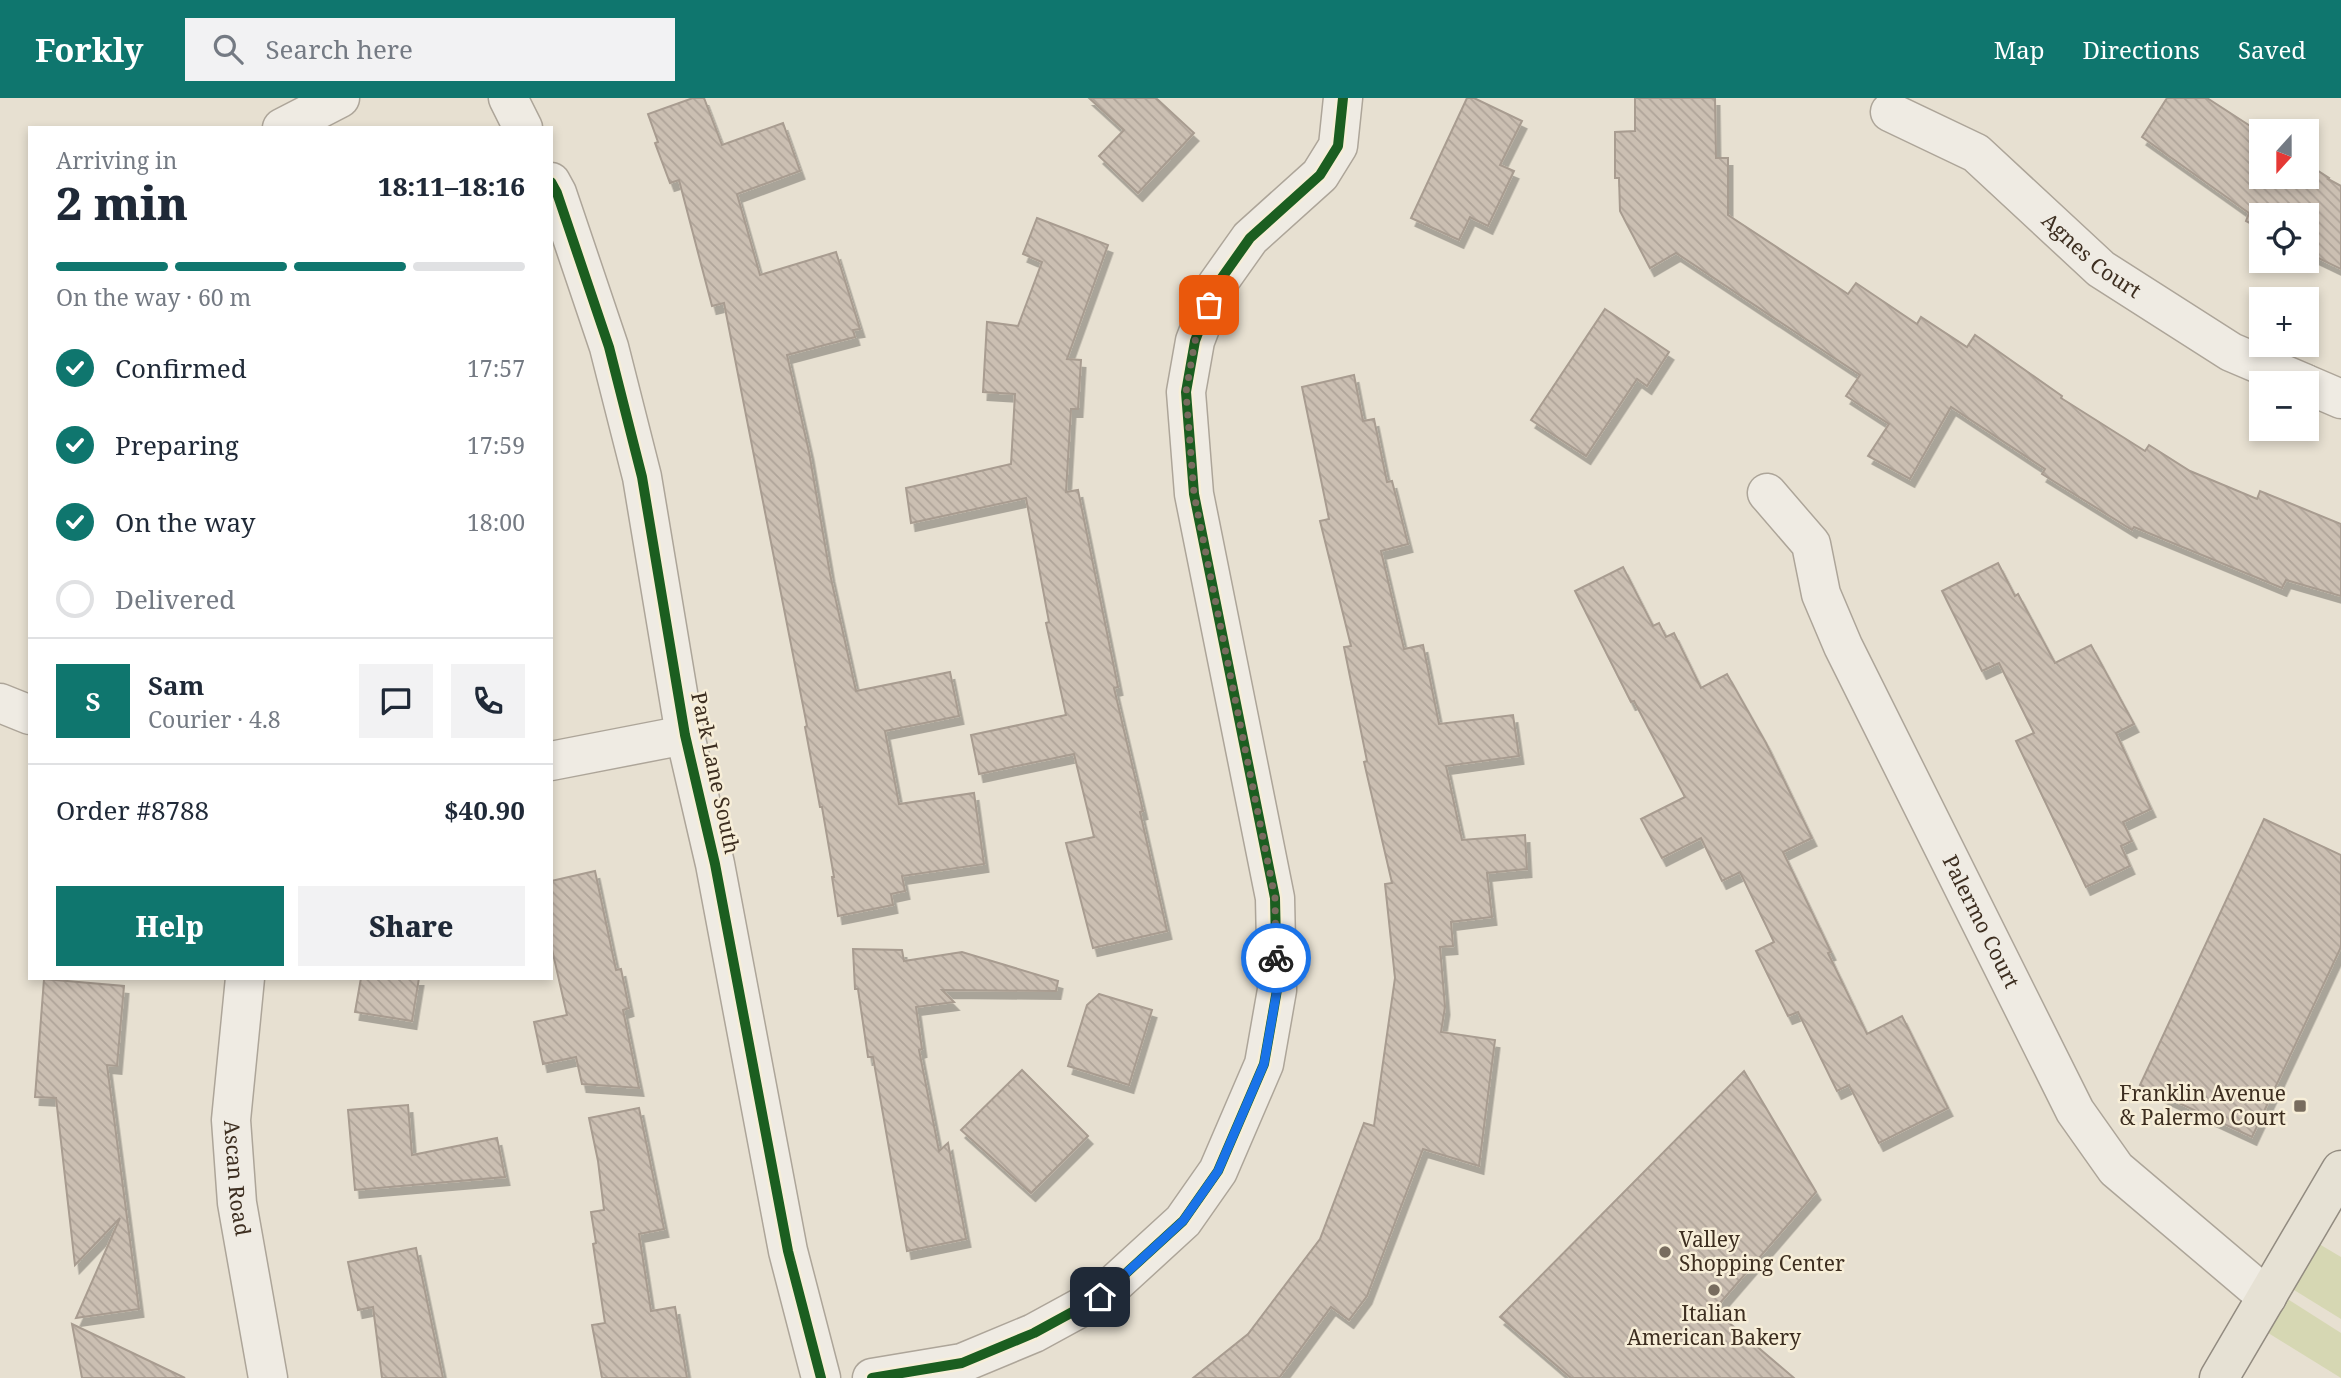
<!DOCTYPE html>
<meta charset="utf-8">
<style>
:root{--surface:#fff;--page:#f2f2f3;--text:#1f2937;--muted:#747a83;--line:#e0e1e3;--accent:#0f766e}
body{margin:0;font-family:"Noto Serif",serif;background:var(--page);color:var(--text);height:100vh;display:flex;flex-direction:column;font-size:26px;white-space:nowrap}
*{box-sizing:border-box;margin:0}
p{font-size:23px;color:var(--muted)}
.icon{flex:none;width:38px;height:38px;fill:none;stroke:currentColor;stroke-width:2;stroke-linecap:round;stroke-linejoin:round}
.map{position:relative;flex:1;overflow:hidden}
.sheet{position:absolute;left:28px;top:28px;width:525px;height:854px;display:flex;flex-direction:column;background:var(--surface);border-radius:0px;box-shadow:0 4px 10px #0003}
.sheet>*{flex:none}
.needle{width:46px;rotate:201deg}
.fabs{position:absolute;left:2249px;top:21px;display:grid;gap:14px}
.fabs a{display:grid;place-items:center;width:70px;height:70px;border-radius:0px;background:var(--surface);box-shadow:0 4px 10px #0003;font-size:35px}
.pin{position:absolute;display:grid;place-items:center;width:60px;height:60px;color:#fff;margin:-30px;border-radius:14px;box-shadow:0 4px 10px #0006}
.courier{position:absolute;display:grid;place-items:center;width:70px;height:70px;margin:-35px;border:5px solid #1a73e8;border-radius:50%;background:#fff;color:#222;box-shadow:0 2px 9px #0007}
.head em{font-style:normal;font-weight:800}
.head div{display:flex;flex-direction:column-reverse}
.head{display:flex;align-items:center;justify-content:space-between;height:119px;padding:0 28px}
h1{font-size:46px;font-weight:800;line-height:52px}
.bar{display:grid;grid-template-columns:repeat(4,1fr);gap:10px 7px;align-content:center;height:84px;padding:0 28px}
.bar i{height:9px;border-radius:5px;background:var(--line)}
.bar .selected{background:var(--accent)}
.bar p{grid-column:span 4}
.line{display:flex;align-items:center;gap:18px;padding:0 28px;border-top:2px solid var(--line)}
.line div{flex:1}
.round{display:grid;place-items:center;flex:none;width:74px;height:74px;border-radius:0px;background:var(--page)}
ol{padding:0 28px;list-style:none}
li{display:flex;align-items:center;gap:21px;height:77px}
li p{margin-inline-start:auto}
li .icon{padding:7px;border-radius:50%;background:var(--accent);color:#fff;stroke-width:4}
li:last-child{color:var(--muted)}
li i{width:38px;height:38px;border:4px solid var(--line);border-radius:50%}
.cta{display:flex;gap:14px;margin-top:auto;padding:14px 28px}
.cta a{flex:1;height:80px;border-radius:0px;background:var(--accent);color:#fff;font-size:28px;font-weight:800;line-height:80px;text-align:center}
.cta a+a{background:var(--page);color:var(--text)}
header{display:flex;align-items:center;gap:42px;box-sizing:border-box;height:98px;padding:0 35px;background:var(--accent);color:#fff}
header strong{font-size:33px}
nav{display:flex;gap:38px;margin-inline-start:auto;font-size:24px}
.search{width:490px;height:63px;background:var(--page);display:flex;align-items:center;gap:18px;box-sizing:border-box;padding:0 24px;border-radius:0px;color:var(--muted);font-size:26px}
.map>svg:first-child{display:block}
</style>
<header>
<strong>Forkly</strong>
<div class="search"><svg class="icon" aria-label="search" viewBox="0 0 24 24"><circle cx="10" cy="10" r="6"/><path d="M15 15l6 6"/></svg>Search here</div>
<nav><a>Map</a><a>Directions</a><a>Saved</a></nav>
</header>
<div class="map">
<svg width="2341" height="1280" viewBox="0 0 2341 1280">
<defs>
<pattern id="building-back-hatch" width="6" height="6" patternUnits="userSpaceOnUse" patternTransform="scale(1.75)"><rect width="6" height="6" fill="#cbbfb2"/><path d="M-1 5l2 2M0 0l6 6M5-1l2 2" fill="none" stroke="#afa499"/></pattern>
<filter id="shadow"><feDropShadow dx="4.5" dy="8" stdDeviation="0" flood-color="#0004"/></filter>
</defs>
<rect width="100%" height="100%" fill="#e7e0d1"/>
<g fill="#d6d7b3">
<path d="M2304,1137L2341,1159V1221L2278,1182Z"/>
<path d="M2272,1191L2341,1235V1280L2252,1225Z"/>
</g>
<g fill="url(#building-back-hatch)" stroke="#a89c90" stroke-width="2" filter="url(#shadow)">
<path d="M693,0H704L722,47L783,25L800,73L737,96L760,177L836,154L860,231L853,232L855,239L787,257L809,354L830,476L856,593L950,574L959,618L885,633L899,706L974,695L984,766L902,778L905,793L891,796L893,807L838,818L832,779H834L822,709H820L805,629L807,628L724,205L712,208L679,82L670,85L655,45L658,44L648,16Z"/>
<path d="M1089,0H1156L1194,35L1138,95L1099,58L1124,32Z"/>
<path d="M1467,0H1474L1522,23L1500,67L1514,73L1488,128L1470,119L1459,142L1411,120Z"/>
<path d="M1635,0H1715L1716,60H1728V117L1848,196L1856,185L1917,226L1921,219L1967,249L1975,237L2062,298L2061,300L2145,353L2149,347L2190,373L2257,401L2260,393L2341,426V498L2286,482L2282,490L2134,429L2132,432L2042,376L2045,371L1951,309L1910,381L1868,358L1889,326L1846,298L1860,277L1676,155L1650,170L1620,113L1619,80H1615V34L1635,33Z"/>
<path d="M2167,0H2207L2261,35V79H2306V65L2329,80L2328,81L2341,88V171L2306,154V117H2261V131L2246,123L2249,115L2142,39Z"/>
<path d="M1037,120L1108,147L1067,261L1081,262L1078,311H1071L1066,394L1078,392L1118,589L1114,590L1143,713L1140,714L1167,833L1093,850L1066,745L1094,739L1074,656L979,676L971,637L1066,617L1046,525L1049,524L1026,400L911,425L906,390L1011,366L1015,296L983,294L987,224L1018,228L1042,164L1023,156Z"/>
<path d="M1605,211L1669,254L1647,288L1637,281L1586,358L1531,322Z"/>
<path d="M1354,277L1363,323L1374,321L1387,384L1392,383L1408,446L1381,453L1404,551L1423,547L1439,626L1513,617L1519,658L1446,668L1462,742L1525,737L1527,771L1487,775L1492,819L1451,824L1453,848L1440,849L1445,909L1441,934L1495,942L1479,1068L1423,1051L1367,1198L1349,1222L1331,1209L1279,1280H1193L1248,1236L1320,1141L1364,1025L1374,1028L1395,880L1385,786L1392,785L1364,664L1367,663L1344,549L1351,548L1320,423L1329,421L1302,289Z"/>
<path d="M1998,465L2015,498L2018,496L2055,565L2091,547L2134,626L2116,635L2151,711L2123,724L2132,743L2121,748L2130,768L2086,789L2016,643L2034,635L1999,565L1982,573L1942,493Z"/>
<path d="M1623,469L1653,528L1659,525L1666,539L1674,535L1701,590L1727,576L1766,645L1812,740L1783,754L1831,854L1828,855L1867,936L1902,918L1948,1010L1879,1045L1849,987L1837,993L1798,914L1788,918L1756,853L1774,844L1740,774L1722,783L1701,740L1662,760L1641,721L1685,699L1634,603L1631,604L1575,493Z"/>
<path d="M2264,721L2341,757V849L2252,1039L2140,987Z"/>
<path d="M595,773L616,872L621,871L629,910L623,912L639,990L582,986L576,959L543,966L534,924L567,917L551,847V783Z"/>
<path d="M853,851L902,852L904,863L962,854L1058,883L1056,893L942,892L954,904L916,909L922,951L919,952L939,1053L948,1045L966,1141L907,1153L873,959H868L858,891H855Z"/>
<path d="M361,880H419L412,923L355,914Z"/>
<path d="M44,881L124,888L117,968L107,967L139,1211L76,1220L120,1120L75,1167L56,1000L35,999Z"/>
<path d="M1099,896L1152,912L1129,987L1068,968L1087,907Z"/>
<path d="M1022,972L1088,1038L1031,1095L961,1032Z"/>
<path d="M1744,973L1816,1094L1714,1212L1794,1280H1571L1500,1219Z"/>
<path d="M408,1007L412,1057L497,1040L505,1079L355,1092L348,1012Z"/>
<path d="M639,1010L664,1131L639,1136L651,1213L675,1209L687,1280H602L592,1227L605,1225L593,1146L596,1145L591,1114L604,1112L598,1063L589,1020Z"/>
<path d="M416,1150L443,1280H382L373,1209L358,1212L348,1164Z"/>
<path d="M72,1226L185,1280H82Z"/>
</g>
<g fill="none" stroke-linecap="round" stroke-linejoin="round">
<g stroke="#ada599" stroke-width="41">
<g id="minor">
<path d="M508,0L523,30"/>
<path id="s1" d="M1890,14L1976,55L2101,171L2231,254L2304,285"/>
<path d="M282,30L340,0"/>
<path d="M551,84L557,95L609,249L642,379L685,637L715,766L788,1153L821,1280"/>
<path d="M2306,286L2341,301"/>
<path id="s2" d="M1767,395L1811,446L1821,496L1843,548L2075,1013L2116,1071L2267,1199"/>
<path d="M0,605L30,617"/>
<path d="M551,663L685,637"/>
<path id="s3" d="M245,880L231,1022L237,1105L268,1280"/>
<path d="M872,1280L962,1265L1034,1235L1100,1199L1183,1123L1218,1073L1264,966L1277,892L1275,800L1194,396L1186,294L1195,243L1216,188L1250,140L1320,77L1338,48L1343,0"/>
</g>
</g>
<g stroke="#928b80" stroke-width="41">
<path id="major" d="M2219,1280L2341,1072"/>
</g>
<use href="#minor" stroke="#efebe3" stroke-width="38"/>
<use href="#major" stroke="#e6e1d4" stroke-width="38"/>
<g stroke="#f7eed8" stroke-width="15">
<g id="cycleway">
<path d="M551,84L557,95L609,249L642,379L685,637L715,766L788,1153L821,1280"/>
<path d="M872,1280L962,1265L1034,1235L1100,1199L1183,1123L1218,1073L1264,966L1277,892L1275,800L1194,396L1186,294L1195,243L1216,188L1250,140L1320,77L1338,48L1343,0"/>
</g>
</g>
<use href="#cycleway" stroke="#1b5e20" stroke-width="10"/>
</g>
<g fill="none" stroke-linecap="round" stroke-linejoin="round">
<path stroke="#786c5e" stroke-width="7" stroke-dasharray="0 12.6" d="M1209,207L1195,243L1186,294L1194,396L1275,800L1276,860"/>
<path stroke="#1a73e8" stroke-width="9" d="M1100,1199L1183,1123L1218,1073L1264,966L1277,892L1276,860"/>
</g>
<g fill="#786c5e" stroke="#f7eed8" stroke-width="2.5">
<rect x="2293" y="1001" width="14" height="14" rx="3.5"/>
<circle cx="1665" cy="1154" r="7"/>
<circle cx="1714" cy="1192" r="7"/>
</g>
<g text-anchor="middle" stroke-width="5" stroke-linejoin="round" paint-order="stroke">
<g font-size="21" fill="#3d2e20" stroke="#f7eed8">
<text dy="7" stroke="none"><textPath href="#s1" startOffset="250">Agnes Court</textPath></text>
<text transform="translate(715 675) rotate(78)" y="7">Park Lane South</text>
<text dy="7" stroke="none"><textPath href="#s2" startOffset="483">Palermo Court</textPath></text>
<text dy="7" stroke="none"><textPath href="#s3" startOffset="201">Ascan Road</textPath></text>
</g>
<g font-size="21" fill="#3d2e20" stroke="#f7eed8" text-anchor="end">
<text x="2286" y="1003">Franklin Avenue<tspan x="2286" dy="24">&amp; Palermo Court</tspan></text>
<text x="1679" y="1149" text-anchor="start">Valley<tspan x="1679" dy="24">Shopping Center</tspan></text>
<text x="1714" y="1223" text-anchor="middle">Italian<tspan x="1714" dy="24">American Bakery</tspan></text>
</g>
</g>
</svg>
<div class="fabs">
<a><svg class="needle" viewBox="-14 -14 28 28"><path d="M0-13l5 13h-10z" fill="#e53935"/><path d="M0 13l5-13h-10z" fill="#747a83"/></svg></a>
<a><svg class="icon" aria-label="locate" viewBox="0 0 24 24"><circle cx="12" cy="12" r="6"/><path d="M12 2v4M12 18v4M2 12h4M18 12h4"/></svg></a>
<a>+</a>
<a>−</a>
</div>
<div class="pin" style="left:1209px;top:207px;background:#ea580c"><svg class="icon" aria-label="bag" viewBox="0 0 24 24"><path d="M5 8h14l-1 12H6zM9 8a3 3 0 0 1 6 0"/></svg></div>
<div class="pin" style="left:1100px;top:1199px;background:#1f2937"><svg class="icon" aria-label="home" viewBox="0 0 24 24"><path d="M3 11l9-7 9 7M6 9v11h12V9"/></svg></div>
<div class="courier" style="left:1276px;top:860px"><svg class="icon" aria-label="bike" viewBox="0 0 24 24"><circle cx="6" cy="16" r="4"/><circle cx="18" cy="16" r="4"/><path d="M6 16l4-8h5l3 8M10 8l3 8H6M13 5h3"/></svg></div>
<section class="sheet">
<div class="head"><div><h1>2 min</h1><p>Arriving in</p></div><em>18:11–18:16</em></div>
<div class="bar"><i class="selected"></i><i class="selected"></i><i class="selected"></i><i></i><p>On the way · 60 m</p></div>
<ol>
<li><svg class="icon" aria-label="check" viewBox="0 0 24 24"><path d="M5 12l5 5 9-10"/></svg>Confirmed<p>17:57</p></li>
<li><svg class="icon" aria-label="check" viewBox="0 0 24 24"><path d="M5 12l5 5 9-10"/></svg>Preparing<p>17:59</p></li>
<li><svg class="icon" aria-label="check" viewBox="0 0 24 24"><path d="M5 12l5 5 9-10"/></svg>On the way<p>18:00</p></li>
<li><i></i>Delivered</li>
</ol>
<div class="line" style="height:126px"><b class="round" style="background:var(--accent);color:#fff">S</b><div><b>Sam</b><p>Courier · 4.8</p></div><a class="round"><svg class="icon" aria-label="chat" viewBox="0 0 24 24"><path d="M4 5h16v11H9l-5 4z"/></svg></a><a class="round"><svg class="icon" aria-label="phone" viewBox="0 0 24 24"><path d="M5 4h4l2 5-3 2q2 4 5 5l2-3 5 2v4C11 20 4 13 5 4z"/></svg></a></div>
<div class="line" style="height:91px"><div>Order #8788</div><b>$40.90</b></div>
<div class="cta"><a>Help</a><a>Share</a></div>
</section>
</div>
